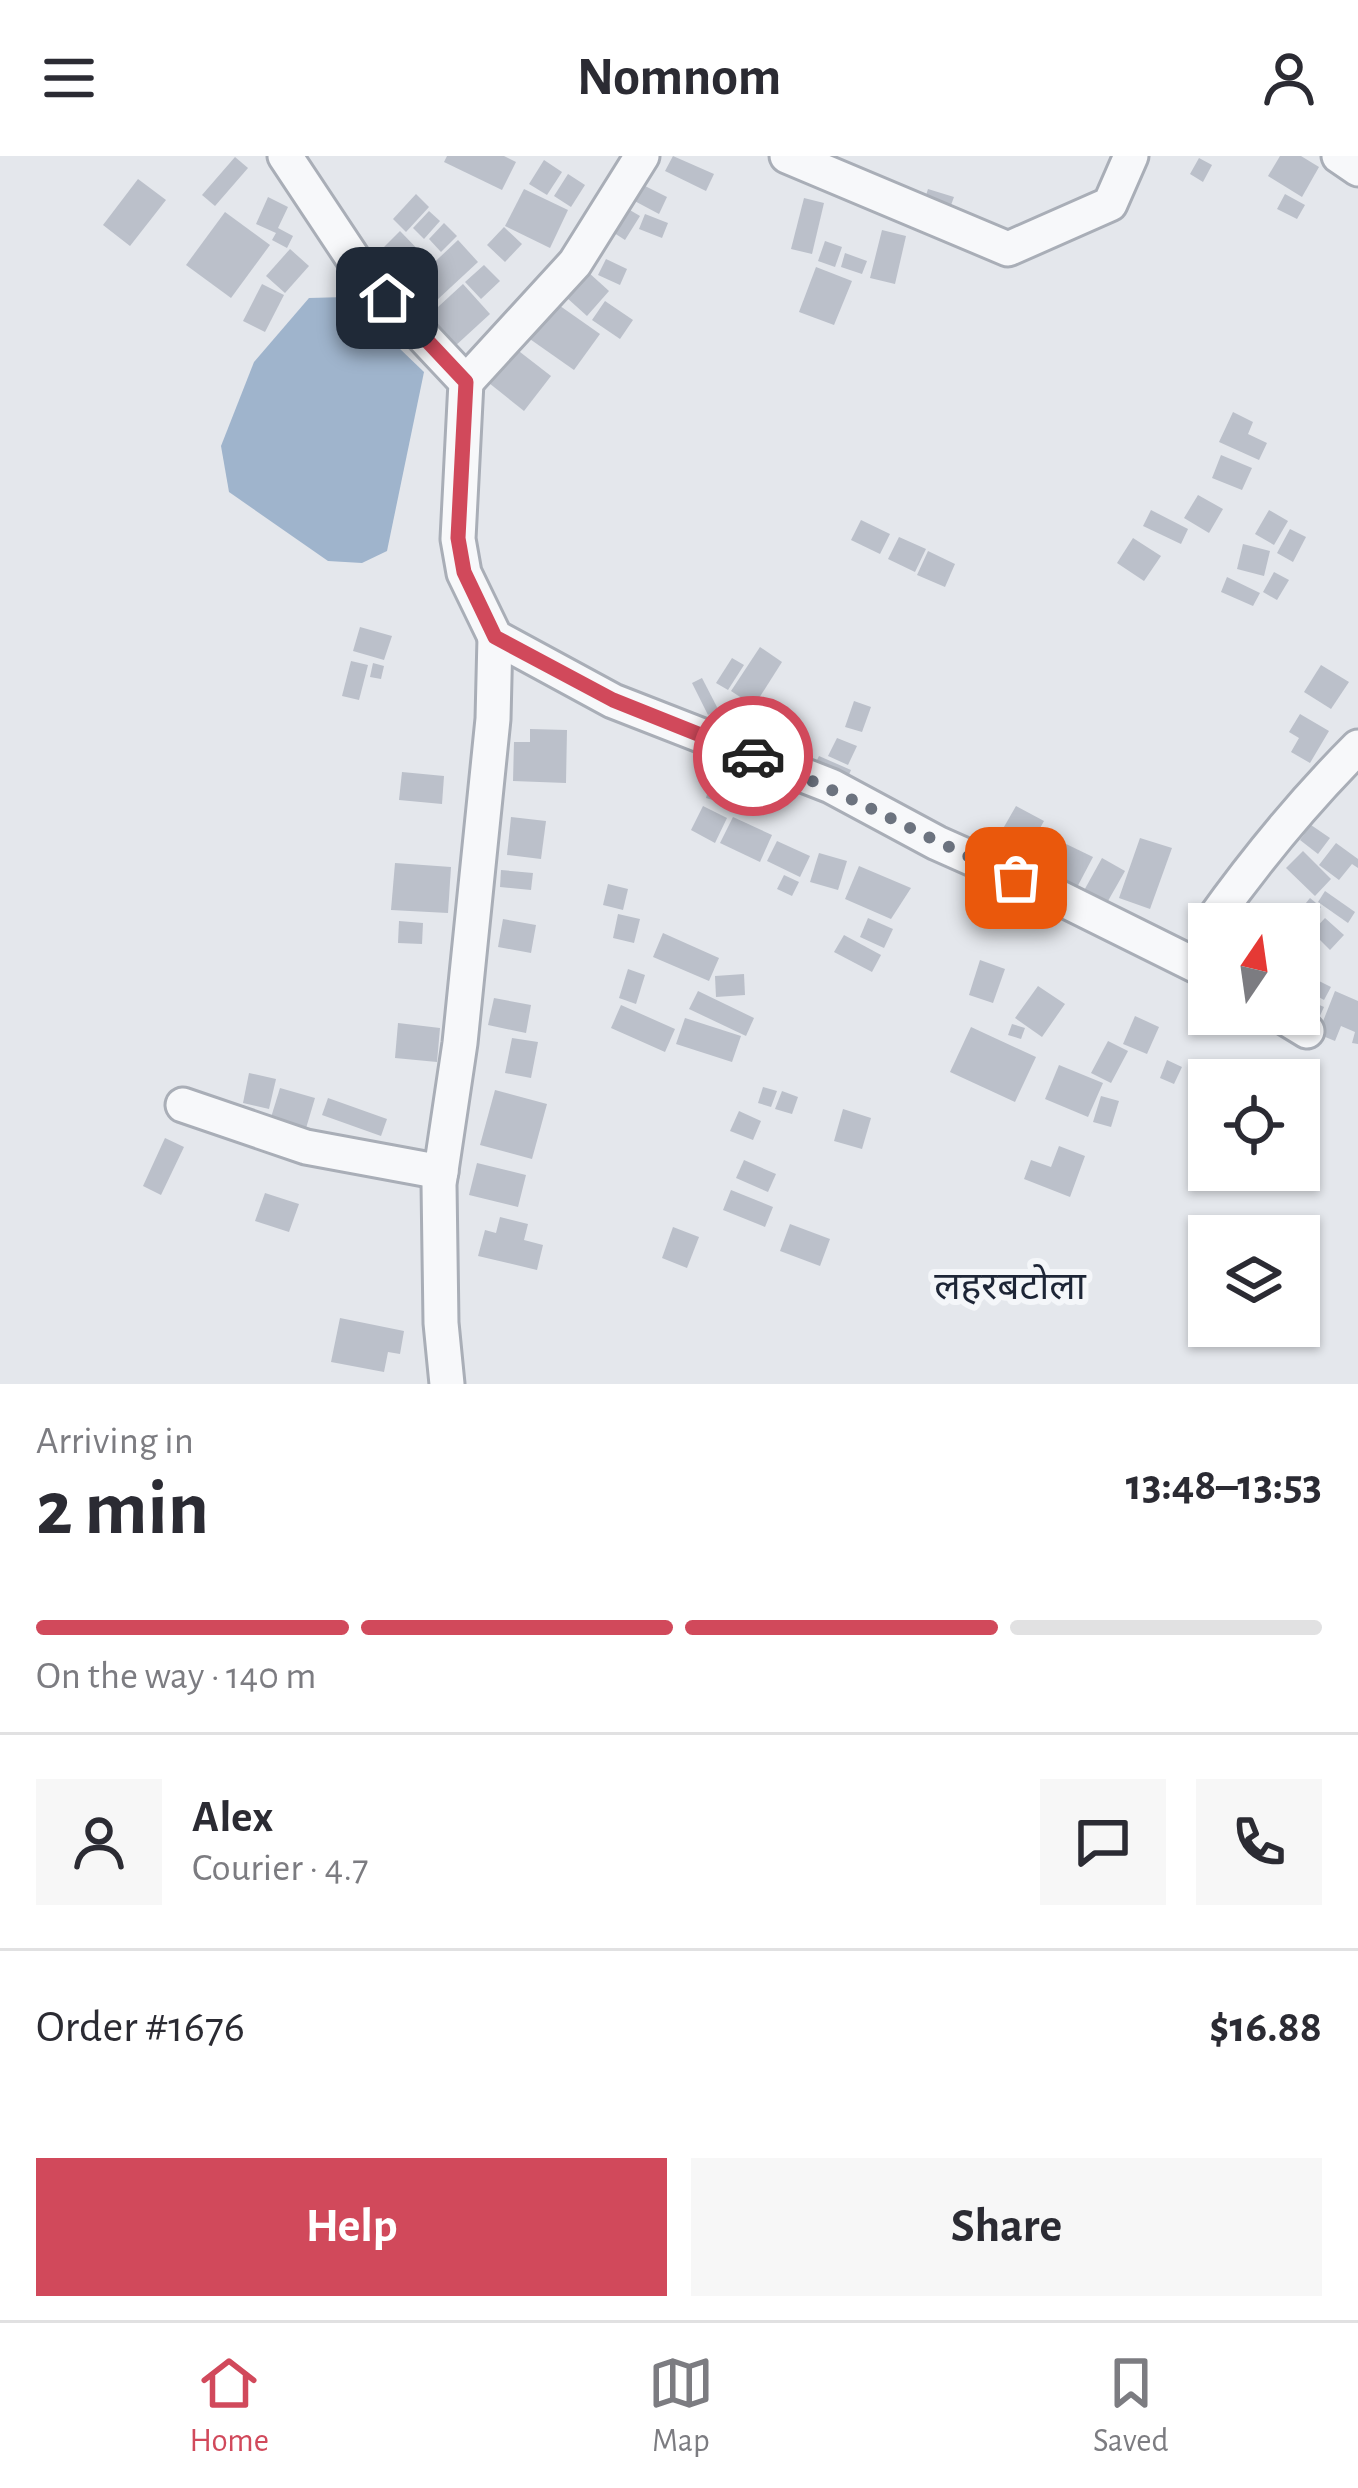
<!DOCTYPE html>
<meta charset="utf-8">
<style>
:root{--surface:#fff;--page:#f7f7f7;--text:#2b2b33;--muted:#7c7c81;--line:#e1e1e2;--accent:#d1495b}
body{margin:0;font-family:"Alegreya Sans","Noto Sans Devanagari",sans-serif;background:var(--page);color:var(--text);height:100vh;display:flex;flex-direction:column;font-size:45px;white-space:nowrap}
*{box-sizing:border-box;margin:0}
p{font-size:39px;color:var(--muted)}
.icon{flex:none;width:66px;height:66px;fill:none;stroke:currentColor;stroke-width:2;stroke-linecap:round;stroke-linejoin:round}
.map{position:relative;height:1228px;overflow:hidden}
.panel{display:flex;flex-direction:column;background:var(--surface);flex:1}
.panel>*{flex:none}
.needle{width:78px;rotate:13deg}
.buttons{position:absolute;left:1188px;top:747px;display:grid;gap:24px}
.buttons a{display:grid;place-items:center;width:132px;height:132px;border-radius:0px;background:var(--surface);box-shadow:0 3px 9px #0004;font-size:60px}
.pin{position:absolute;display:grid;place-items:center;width:102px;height:102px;color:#fff;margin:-51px;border-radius:24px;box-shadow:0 6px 18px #0006}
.courier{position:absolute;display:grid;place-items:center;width:120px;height:120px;margin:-60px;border:9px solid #d1495b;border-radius:50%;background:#fff;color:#222;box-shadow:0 3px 15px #0007}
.summary em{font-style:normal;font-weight:600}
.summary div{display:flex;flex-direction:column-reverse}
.summary{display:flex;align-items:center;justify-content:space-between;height:204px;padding:0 36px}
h1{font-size:78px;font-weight:600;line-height:90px}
.bar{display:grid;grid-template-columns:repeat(4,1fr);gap:18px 12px;align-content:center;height:144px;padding:0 36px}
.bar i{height:15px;border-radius:9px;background:var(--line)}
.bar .on{background:var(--accent)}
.bar p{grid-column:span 4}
.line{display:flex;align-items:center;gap:30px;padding:0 36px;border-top:3px solid var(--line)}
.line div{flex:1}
.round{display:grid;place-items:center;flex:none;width:126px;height:126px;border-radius:0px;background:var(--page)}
.action{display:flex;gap:24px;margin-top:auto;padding:24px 36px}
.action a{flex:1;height:138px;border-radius:0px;background:var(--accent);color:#fff;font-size:48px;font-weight:600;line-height:138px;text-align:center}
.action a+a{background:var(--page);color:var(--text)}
header{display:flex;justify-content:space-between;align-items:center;height:156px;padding:0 36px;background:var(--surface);font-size:54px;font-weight:600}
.dock{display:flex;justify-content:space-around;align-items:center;height:168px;border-top:3px solid var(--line);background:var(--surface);font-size:33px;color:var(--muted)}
.dock a{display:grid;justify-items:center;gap:6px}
.dock .on{color:var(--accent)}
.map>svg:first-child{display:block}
</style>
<header><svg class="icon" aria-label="menu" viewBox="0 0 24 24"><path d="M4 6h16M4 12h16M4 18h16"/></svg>Nomnom<svg class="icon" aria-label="person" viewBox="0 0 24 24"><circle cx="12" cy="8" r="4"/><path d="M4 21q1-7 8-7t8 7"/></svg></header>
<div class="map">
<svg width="1358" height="1228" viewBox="0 0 1358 1228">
<rect width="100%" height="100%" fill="#e4e7ec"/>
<path fill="#9fb4cc" d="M346,141L424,216L387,395L362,407L328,405L229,336L221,290L254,206L309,142Z"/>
<g fill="#bbc0ca">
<path d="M447,0H504L516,6L502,34L444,6Z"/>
<path d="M673,0L714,18L706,35L665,15Z"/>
<path d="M1280,0H1301L1319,11L1302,41L1268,20Z"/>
<path d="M235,1L248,12L215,50L202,39Z"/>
<path d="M1199,2L1212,9L1203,26L1190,18Z"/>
<path d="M544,4L562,16L547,39L529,28Z"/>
<path d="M568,18L585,29L571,51L554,40Z"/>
<path d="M138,23L166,44L130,90L103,69Z"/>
<path d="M637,26L667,41L659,58L629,42Z"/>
<path d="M524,33L568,54L550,92L505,70Z"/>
<path d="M928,33L954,41L947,60L922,52Z"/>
<path d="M416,38L429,51L406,76L393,63Z"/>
<path d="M1285,38L1305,49L1297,63L1277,53Z"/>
<path d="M268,41L288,51L278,72L293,80L287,92L272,84L276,77L256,68Z"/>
<path d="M804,42L824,47L812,98L791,93Z"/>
<path d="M623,50L640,60L625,84L608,73Z"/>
<path d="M429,55L440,65L424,83L413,72Z"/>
<path d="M225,56L270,89L231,142L186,109Z"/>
<path d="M645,58L668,67L662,82L639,73Z"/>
<path d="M444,67L457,80L441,96L429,83Z"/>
<path d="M504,71L522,88L505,106L487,89Z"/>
<path d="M882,74L906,80L895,128L870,122Z"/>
<path d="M400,75L428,104L397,135L369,106Z"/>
<path d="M458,84L478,106L423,157L403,136Z"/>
<path d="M825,85L842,91L835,111L818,105Z"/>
<path d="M290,93L309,110L285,137L266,120Z"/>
<path d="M845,97L867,105L862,118L841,111Z"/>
<path d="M606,103L627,113L620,129L598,119Z"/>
<path d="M484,109L500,125L481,143L465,126Z"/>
<path d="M816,111L852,125L834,169L799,156Z"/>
<path d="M588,116L609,135L587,160L566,141Z"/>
<path d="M262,128L284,139L265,176L243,165Z"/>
<path d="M463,128L490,158L454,191L426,162Z"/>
<path d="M553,145L600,178L574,214L527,181Z"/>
<path d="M605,145L633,164L620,183L592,164Z"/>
<path d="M511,189L551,220L524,255L484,223Z"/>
<path d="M1233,256L1253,266L1248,278L1267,287L1259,304L1219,286Z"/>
<path d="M1221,299L1252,312L1242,334L1212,322Z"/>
<path d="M1198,339L1223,353L1209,377L1184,362Z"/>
<path d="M1151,354L1188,373L1181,388L1143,370Z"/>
<path d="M1269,354L1288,365L1274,389L1255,378Z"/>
<path d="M861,364L890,378L880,398L851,384Z"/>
<path d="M1290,373L1306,381L1293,406L1277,397Z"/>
<path d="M899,381L926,393L915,416L888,403Z"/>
<path d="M1133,382L1161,400L1144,425L1117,407Z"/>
<path d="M1243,388L1270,395L1264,420L1237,413Z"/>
<path d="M928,395L955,408L945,431L917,419Z"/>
<path d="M1274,416L1289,424L1277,444L1263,436Z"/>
<path d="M1227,421L1260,437L1253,450L1221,436Z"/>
<path d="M360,471L392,480L384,504L353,495Z"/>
<path d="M760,491L782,506L754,550L731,535Z"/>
<path d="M732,502L744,509L728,534L716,527Z"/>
<path d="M351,505L368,509L359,544L342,540Z"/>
<path d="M373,507L384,510L381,523L370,521Z"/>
<path d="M1321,509L1349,526L1331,553L1304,536Z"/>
<path d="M702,522L718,553L708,559L692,527Z"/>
<path d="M854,545L871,551L862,576L845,571Z"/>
<path d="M1300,558L1329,575L1310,607L1291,596L1299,582L1289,576Z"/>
<path d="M530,573L567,574L566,627L513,625L514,586H530Z"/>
<path d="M837,582L857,590L848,609L828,600Z"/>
<path d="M819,600L851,614L845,628L812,614Z"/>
<path d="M714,612L732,617L723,647L706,642Z"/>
<path d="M402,616L444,620L442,648L399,644Z"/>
<path d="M732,631L748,636L742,653L727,648Z"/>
<path d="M703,650L727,662L715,687L691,674Z"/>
<path d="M1016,650L1044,665L1024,701L1012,694L1005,706L989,697Z"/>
<path d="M511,661L546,665L541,703L507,699Z"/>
<path d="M733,661L772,679L760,706L720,687Z"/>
<path d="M1311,669L1330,682L1318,698L1300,684Z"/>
<path d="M1140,682L1172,692L1150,753L1119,742Z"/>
<path d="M777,685L810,700L800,721L767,705Z"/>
<path d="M1062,686L1093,701L1074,737L1044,722Z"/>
<path d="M1037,687L1049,692L1035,726L1022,721Z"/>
<path d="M1336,687L1358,703V712L1352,708L1339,724L1319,709Z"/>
<path d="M1303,695L1331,723L1315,740L1286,712Z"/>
<path d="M819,697L847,705L838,734L810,726Z"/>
<path d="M1102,702L1125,715L1104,752L1081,740Z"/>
<path d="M395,707L451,711L448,757L391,754Z"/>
<path d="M859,710L911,732L891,763L845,743Z"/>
<path d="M501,714L533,717L531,734L500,731Z"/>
<path d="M784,719L799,726L792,740L777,733Z"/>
<path d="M608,728L628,733L623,754L603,749Z"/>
<path d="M1325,735L1355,756L1348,767L1318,746Z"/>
<path d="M1310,742L1321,751L1308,766L1297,758Z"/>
<path d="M618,758L640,763L634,787L613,782Z"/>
<path d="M868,762L893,773L884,792L860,781Z"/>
<path d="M1325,762L1344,779L1330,794L1312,776Z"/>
<path d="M503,763L536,769L531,797L498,791Z"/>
<path d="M399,765L423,767L422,788L398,787Z"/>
<path d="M663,777L719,802L709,825L653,801Z"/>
<path d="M844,779L881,799L872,816L834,796Z"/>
<path d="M980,804L1005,813L993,847L969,839Z"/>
<path d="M628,813L645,819L636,848L619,842Z"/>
<path d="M744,818L745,839L716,841L715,820Z"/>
<path d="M1305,818L1331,831L1324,844L1299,830Z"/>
<path d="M1038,830L1065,848L1042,881L1015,862Z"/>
<path d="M698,835L754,862L746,880L689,853Z"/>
<path d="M1335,835L1358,845V888L1352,887L1355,876L1341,870L1335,885L1318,878Z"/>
<path d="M1299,840L1324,851L1318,864L1299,856Z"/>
<path d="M494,842L531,849L526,877L488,869Z"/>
<path d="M621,849L675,873L665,896L611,872Z"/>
<path d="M1135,860L1159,871L1147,898L1123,888Z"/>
<path d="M685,862L741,880L732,906L676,888Z"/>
<path d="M398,867L440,872L437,906L395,902Z"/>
<path d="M1012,868L1025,872L1021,883L1008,879Z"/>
<path d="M971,871L1036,901L1015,946L950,916Z"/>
<path d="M512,882L538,886L531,922L505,917Z"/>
<path d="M1108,885L1128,895L1111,927L1091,917Z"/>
<path d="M1167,904L1182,911L1174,928L1160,922Z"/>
<path d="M1059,909L1103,927L1088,961L1045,943Z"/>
<path d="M1252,909L1266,912L1263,924H1248Z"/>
<path d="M249,917L276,923L269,953L243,947Z"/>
<path d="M763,931L777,935L771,951L758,947Z"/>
<path d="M280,932L315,942L304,979L269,968Z"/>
<path d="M495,934L547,948L532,1003L480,989Z"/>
<path d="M782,935L798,941L792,958L775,953Z"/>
<path d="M1101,940L1119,945L1111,971L1093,966Z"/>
<path d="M328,942L387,963L381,980L322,959Z"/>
<path d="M843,953L871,962L862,993L834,985Z"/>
<path d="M739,955L761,965L753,984L730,975Z"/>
<path d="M1209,975V1005L1196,998Z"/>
<path d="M165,982L184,991L161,1039L143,1030Z"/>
<path d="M1059,990L1085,1000L1070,1041L1024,1023L1031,1004L1051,1011Z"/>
<path d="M744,1004L776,1018L768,1036L736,1022Z"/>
<path d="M477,1007L526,1019L518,1051L469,1039Z"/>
<path d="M731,1034L773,1051L765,1071L723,1054Z"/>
<path d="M265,1037L299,1048L289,1076L255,1065Z"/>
<path d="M500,1061L528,1068L524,1084L543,1089L537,1114L478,1100L485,1074L496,1077Z"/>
<path d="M790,1068L830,1083L820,1110L780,1095Z"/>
<path d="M673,1071L699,1081L687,1112L662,1102Z"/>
<path d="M340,1162L404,1175L400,1198L388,1196L384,1216L331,1206Z"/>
</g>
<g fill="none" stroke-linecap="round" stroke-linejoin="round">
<g stroke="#a9aeb7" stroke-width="39">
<g id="minor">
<path d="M285,0L360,113L466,226L458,383L464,417L495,481L613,545L831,630L937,687L1054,739L1209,816"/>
<path d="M787,0L1008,93L1110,48L1131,0"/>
<path d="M1339,0L1358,13"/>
<path d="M466,226L575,107L642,0"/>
<path d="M1210,768C1255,705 1303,646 1358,591"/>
<path d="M1279,858L1307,875"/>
<path d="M183,949L306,991L441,1016"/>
<path d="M447,1228L441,1167L439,1028L460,887L493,563L495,481"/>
</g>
</g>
<use href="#minor" stroke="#f7f8fa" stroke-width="33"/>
</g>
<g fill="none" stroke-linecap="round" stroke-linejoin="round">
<path stroke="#6c737f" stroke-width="12" stroke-dasharray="0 21.6" d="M753,600C843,635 927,683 1016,722"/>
<path stroke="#d1495b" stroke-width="15" d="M387,142L466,226L458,382L464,416L495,481L613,544L753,600"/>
</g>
<g text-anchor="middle" stroke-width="12" stroke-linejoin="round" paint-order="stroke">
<g font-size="39" fill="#1d2536" stroke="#f4f6f9">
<text x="1010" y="1143">लहरबटोला</text>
</g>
</g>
</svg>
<div class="buttons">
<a><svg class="needle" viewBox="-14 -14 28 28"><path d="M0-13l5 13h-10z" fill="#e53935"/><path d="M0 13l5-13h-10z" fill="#7c7c81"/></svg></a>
<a><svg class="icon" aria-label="locate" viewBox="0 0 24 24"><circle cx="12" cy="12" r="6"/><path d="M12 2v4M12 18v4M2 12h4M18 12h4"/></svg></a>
<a><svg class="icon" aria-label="layers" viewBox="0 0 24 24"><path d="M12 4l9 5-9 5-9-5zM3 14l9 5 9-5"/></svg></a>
</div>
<div class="pin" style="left:1016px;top:722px;background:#ea580c"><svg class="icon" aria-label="bag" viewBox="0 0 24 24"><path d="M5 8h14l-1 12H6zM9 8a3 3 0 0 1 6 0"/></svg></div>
<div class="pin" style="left:387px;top:142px;background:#1f2937"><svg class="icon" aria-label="home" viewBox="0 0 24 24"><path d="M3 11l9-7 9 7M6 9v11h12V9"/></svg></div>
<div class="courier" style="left:753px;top:600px"><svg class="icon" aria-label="car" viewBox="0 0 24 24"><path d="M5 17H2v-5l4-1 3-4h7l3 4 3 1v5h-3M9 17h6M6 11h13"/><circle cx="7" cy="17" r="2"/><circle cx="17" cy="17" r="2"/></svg></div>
</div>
<section class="panel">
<div class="summary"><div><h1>2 min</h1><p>Arriving in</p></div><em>13:48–13:53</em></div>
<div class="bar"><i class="on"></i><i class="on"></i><i class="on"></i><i></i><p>On the way · 140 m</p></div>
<div class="line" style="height:216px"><a class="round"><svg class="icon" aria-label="person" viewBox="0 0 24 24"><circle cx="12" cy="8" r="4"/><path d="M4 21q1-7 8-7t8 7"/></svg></a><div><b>Alex</b><p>Courier · 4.7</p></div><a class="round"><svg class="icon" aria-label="chat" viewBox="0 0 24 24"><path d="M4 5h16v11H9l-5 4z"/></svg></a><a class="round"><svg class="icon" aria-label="phone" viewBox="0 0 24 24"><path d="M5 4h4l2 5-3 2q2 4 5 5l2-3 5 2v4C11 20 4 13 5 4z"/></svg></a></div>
<div class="line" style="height:156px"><div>Order #1676</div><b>$16.88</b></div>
<div class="action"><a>Help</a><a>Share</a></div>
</section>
<nav class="dock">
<a class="on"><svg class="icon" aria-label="home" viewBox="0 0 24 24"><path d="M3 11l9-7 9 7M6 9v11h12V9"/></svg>Home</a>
<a><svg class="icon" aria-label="map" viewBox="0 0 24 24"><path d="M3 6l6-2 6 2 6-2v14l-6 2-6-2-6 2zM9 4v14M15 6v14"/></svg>Map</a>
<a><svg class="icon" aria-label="saved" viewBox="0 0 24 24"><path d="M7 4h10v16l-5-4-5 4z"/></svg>Saved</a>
</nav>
